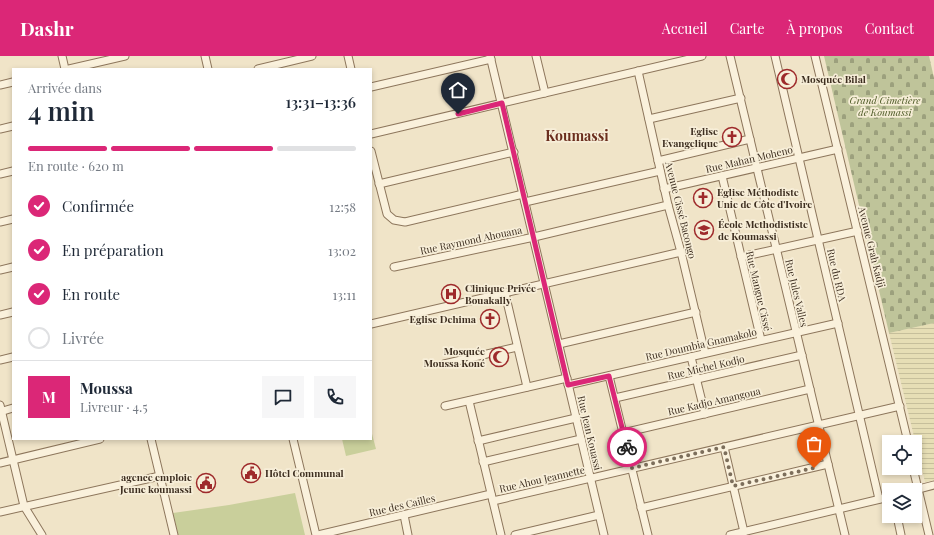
<!DOCTYPE html>
<html lang="fr">
<meta charset="utf-8">
<style>
:root{--surface:#fff;--page:#f6f6f7;--text:#1f2937;--muted:#747a83;--line:#e0e1e3;--accent:#db2777}
body{margin:0;font-family:"Playfair Display",serif;background:var(--page);color:var(--text);height:100vh;display:flex;flex-direction:column;font-size:15px;white-space:nowrap}
*{box-sizing:border-box;margin:0}
p{font-size:13px;color:var(--muted)}
.icon{flex:none;width:22px;height:22px;fill:none;stroke:currentColor;stroke-width:2;stroke-linecap:round;stroke-linejoin:round}
.map{position:relative;flex:1;overflow:hidden}
.sheet{position:absolute;left:12px;top:12px;width:360px;height:372px;display:flex;flex-direction:column;background:var(--surface);border-radius:0px;box-shadow:0 2px 6px #0003}
.sheet>*{flex:none}
.controls{position:absolute;left:882px;top:379px;display:grid;gap:8px}
.controls a{display:grid;place-items:center;width:40px;height:40px;border-radius:0px;background:var(--surface);box-shadow:0 2px 6px #0003;font-size:20px}
.pin{position:absolute;display:grid;place-items:center;width:34px;height:34px;color:#fff;margin:-41px -17px;border-radius:50% 50% 50% 0;rotate:-45deg;box-shadow:0 0 4px #0007}
.pin .icon{rotate:45deg}
.courier{position:absolute;display:grid;place-items:center;width:40px;height:40px;margin:-20px;border:3px solid #db2777;border-radius:50%;background:#fff;color:#222;box-shadow:0 1px 5px #0007}
.head em{font-style:normal;font-weight:600}
.head div{display:flex;flex-direction:column-reverse}
.head{display:flex;align-items:center;justify-content:space-between;height:68px;padding:0 16px}
h1{font-size:26px;font-weight:600;line-height:30px}
.bar{display:grid;grid-template-columns:repeat(4,1fr);gap:6px 4px;align-content:center;height:48px;padding:0 16px}
.bar i{height:5px;border-radius:3px;background:var(--line)}
.bar .current{background:var(--accent)}
.bar p{grid-column:span 4}
.line{display:flex;align-items:center;gap:10px;padding:0 16px;border-top:1px solid var(--line)}
.line div{flex:1}
.round{display:grid;place-items:center;flex:none;width:42px;height:42px;border-radius:0px;background:var(--page)}
ol{padding:0 16px;list-style:none}
li{display:flex;align-items:center;gap:12px;height:44px}
li p{margin-inline-start:auto}
li .icon{padding:4px;border-radius:50%;background:var(--accent);color:#fff;stroke-width:4}
li:last-child{color:var(--muted)}
li i{width:22px;height:22px;border:2px solid var(--line);border-radius:50%}
header{display:flex;align-items:center;gap:24px;box-sizing:border-box;height:56px;padding:0 20px;background:var(--accent);color:#fff}
header strong{font-size:19px}
nav{display:flex;gap:22px;margin-inline-start:auto;font-size:14px}
.map>svg:first-child{display:block}
</style>
<header>
<strong>Dashr</strong>
<nav><a>Accueil</a><a>Carte</a><a>À propos</a><a>Contact</a></nav>
</header>
<div class="map">
<svg width="934" height="479" viewBox="0 0 934 479">
<defs>
<pattern id="farmland-rules" width="6" height="5" patternUnits="userSpaceOnUse"><rect width="6" height="5" fill="#e6deb5"/><path d="M0 2.5h6" fill="none" stroke="#c6bf9b"/></pattern>
<pattern id="cemetery-stones" width="16" height="16" patternUnits="userSpaceOnUse"><rect width="16" height="16" fill="#bfc49a"/><path d="M2 7V4a2 2 0 0 1 4 0v3zM10 15v-3a2 2 0 0 1 4 0v3z" fill="#9ca07d"/></pattern>
</defs>
<rect width="100%" height="100%" fill="#f0e4c8"/>
<path fill="url(#farmland-rules)" d="M934,267V424L925,426L889,277Z"/>
<g fill="#c9cf9b">
<path d="M371,374L376,393L346,400L342,383H371Z"/>
<path d="M295,437L305,479H178L173,457L229,449Z"/>
</g>
<path fill="url(#cemetery-stones)" d="M824,0H929L934,22V267L889,277Z"/>
<g fill="none" stroke-linecap="round" stroke-linejoin="round">
<g stroke="#8d765c" stroke-width="9">
<g id="minor">
<path d="M62,0L65,13"/>
<path d="M205,0L208,13"/>
<path d="M348,0L351,13"/>
<path d="M490,0L604,479"/>
<path d="M536,0L545,37"/>
<path d="M730,0L845,479"/>
<path d="M775,0L879,443"/>
<path d="M815,0L908,386"/>
<path d="M69,13L125,0"/>
<path d="M258,13L312,0"/>
<path d="M638,15L668,149L681,196L705,297"/>
<path d="M0,29L13,26"/>
<path d="M371,31L491,3"/>
<path d="M649,63L741,42"/>
<path d="M0,73L13,70"/>
<path d="M371,78L702,0"/>
<path d="M371,95L387,158L394,164L405,166L523,138"/>
<path d="M658,105L750,83"/>
<path d="M0,118L13,115"/>
<path d="M722,120L761,284"/>
<path d="M379,128L514,96"/>
<path d="M664,133L838,93"/>
<path d="M525,146L660,115"/>
<path d="M0,166L13,163"/>
<path d="M741,201L858,175"/>
<path d="M394,211L534,181L668,149"/>
<path d="M0,214L13,211"/>
<path d="M505,237L527,331"/>
<path d="M0,259L13,256"/>
<path d="M371,268L681,196"/>
<path d="M559,288L696,256"/>
<path d="M691,301L705,358"/>
<path d="M0,304L13,301"/>
<path d="M444,308L517,291"/>
<path d="M609,320L648,479"/>
<path d="M568,329L838,267"/>
<path d="M615,342L802,299"/>
<path d="M469,345L501,479"/>
<path d="M0,349L24,450L42,479"/>
<path d="M445,350L567,322"/>
<path d="M0,356L13,352"/>
<path d="M623,377L810,333"/>
<path d="M151,383L174,479"/>
<path d="M293,383L316,479"/>
<path d="M478,385L576,362"/>
<path d="M724,391L744,476"/>
<path d="M483,406L581,383"/>
<path d="M0,407L100,383"/>
<path d="M913,412L929,479"/>
<path d="M915,434L934,429"/>
<path d="M493,445L900,350"/>
<path d="M641,452L828,408"/>
<path d="M0,456L160,420"/>
<path d="M404,459L408,479"/>
<path d="M897,460L901,479"/>
<path d="M318,479L491,438"/>
<path d="M515,479L599,459"/>
<path d="M730,479L889,441"/>
</g>
</g>
<use href="#minor" stroke="#faf1dc" stroke-width="7"/>
</g>
<g fill="none" stroke-linecap="round" stroke-linejoin="round">
<path stroke="#7c6e5b" stroke-width="4" stroke-dasharray="0 7.2" d="M627,391L632,412L724,391L733,430L814,412"/>
<path stroke="#db2777" stroke-width="5" d="M458,58L502,47L568,329L609,320L627,391"/>
</g>
<defs>
<g id="mosque-ring" transform="scale(1)"><circle r="9.5" fill="#f7eed8" stroke="#9e2a2b" stroke-width="1.5"/><path d="M3.5-4.9A6 6 0 1 0 3.5 4.9A5 5 0 1 1 3.5-4.9Z" fill="#9e2a2b"/></g>
<g id="church-ring" transform="scale(1)"><circle r="9.5" fill="#f7eed8" stroke="#9e2a2b" stroke-width="1.5"/><path d="M-1.2-6h2.4v3.5h3.3v2.4h-3.3V6h-2.4V-.1h-3.3v-2.4h3.3Z" fill="#9e2a2b"/></g>
<g id="university-ring" transform="scale(1)"><circle r="9.5" fill="#f7eed8" stroke="#9e2a2b" stroke-width="1.5"/><path d="M0-5L7-2L0 1L-7-2ZM-4 1L0 2.5L4 1V4Q0 6-4 4Z" fill="#9e2a2b"/></g>
<g id="hospital-ring" transform="scale(1)"><circle r="9.5" fill="#f7eed8" stroke="#9e2a2b" stroke-width="1.5"/><path d="M-5-5h3v3.5h4V-5h3V5h-3V1.5h-4V5h-3Z" fill="#9e2a2b"/></g>
<g id="civic-ring" transform="scale(1)"><circle r="9.5" fill="#f7eed8" stroke="#9e2a2b" stroke-width="1.5"/><path d="M-.6-6.5H3V-4.5H.6V-3L4-1V1h2V6H-6V1h2V-1L-.6-3ZM-1.2 2.5V6h2.4V2.5Z" fill="#9e2a2b"/></g>
</defs>
<g fill-rule="evenodd">
<use href="#mosque-ring" x="787" y="23"/>
<use href="#church-ring" x="732" y="81"/>
<use href="#church-ring" x="703" y="142"/>
<use href="#university-ring" x="704" y="174"/>
<use href="#hospital-ring" x="451" y="238"/>
<use href="#church-ring" x="490" y="263"/>
<use href="#mosque-ring" x="499" y="301"/>
<use href="#civic-ring" x="251" y="417"/>
<use href="#civic-ring" x="206" y="427"/>
</g>
<g text-anchor="middle" stroke-width="3.5" stroke-linejoin="round" paint-order="stroke">
<g font-size="10" font-weight="bold" fill="#3d2e20" stroke="#f7eed8" text-anchor="start">
<text x="801" y="27">Mosquée Bilal</text>
<text x="718" y="79" text-anchor="end">Eglise<tspan x="718" dy="12">Evangelique</tspan></text>
<text x="717" y="140">Eglise Méthodiste<tspan x="717" dy="12">Unie de Côte d'Ivoire</tspan></text>
<text x="718" y="172">École Methodististe<tspan x="718" dy="12">de Koumassi</tspan></text>
<text x="465" y="236">Clinique Privée<tspan x="465" dy="12">Bouakally</tspan></text>
<text x="476" y="267" text-anchor="end">Eglise Dehima</text>
<text x="485" y="299" text-anchor="end">Mosquée<tspan x="485" dy="12">Moussa Koné</tspan></text>
<text x="265" y="421">Hôtel Communal</text>
<text x="192" y="425" text-anchor="end">agence emploie<tspan x="192" dy="12">Jeune koumassi</tspan></text>
</g>
<g font-size="10" font-style="italic" fill="#4d5a26" stroke="#f7eed8">
<text x="885" y="48">Grand Cimetière<tspan x="885" dy="12">de Koumassi</tspan></text>
</g>
<g font-size="10" fill="#3d2e20" stroke="#f7eed8">
<text transform="translate(749 103) rotate(-13)" y="4">Rue Mahan Moheno</text>
<text transform="translate(681 154) rotate(76)" y="4">Avenue Cissé Bacongo</text>
<text transform="translate(471 184) rotate(-12)" y="4">Rue Raymond Ahouana</text>
<text transform="translate(872 191) rotate(76)" y="4">Avenue Grah Kadji</text>
<text transform="translate(837 219) rotate(77)" y="4">Rue du RDA</text>
<text transform="translate(759 235) rotate(77)" y="4">Rue Mangue Cissé</text>
<text transform="translate(797 237) rotate(77)" y="4">Rue Jules Valles</text>
<text transform="translate(701 288) rotate(-13)" y="4">Rue Doumbia Gnamakolo</text>
<text transform="translate(706 311) rotate(-13)" y="4">Rue Michel Kodjo</text>
<text transform="translate(714 345) rotate(-13)" y="4">Rue Kadjo Amangoua</text>
<text transform="translate(590 377) rotate(77)" y="4">Rue Jean Kouassi</text>
<text transform="translate(542 423) rotate(-13)" y="4">Rue Ahou Jeannette</text>
<text transform="translate(402 449) rotate(-13)" y="4">Rue des Cailles</text>
</g>
<g font-size="14" font-weight="bold" fill="#6b2e1e" stroke="#f7eed8">
<text x="577" y="85">Koumassi</text>
</g>
</g>
</svg>
<div class="controls">
<a><svg class="icon" aria-label="locate" viewBox="0 0 24 24"><circle cx="12" cy="12" r="6"/><path d="M12 2v4M12 18v4M2 12h4M18 12h4"/></svg></a>
<a><svg class="icon" aria-label="layers" viewBox="0 0 24 24"><path d="M12 4l9 5-9 5-9-5zM3 14l9 5 9-5"/></svg></a>
</div>
<div class="pin" style="left:814px;top:412px;background:#ea580c"><svg class="icon" aria-label="bag" viewBox="0 0 24 24"><path d="M5 8h14l-1 12H6zM9 8a3 3 0 0 1 6 0"/></svg></div>
<div class="pin" style="left:458px;top:58px;background:#1f2937"><svg class="icon" aria-label="home" viewBox="0 0 24 24"><path d="M3 11l9-7 9 7M6 9v11h12V9"/></svg></div>
<div class="courier" style="left:627px;top:391px"><svg class="icon" aria-label="bike" viewBox="0 0 24 24"><circle cx="6" cy="16" r="4"/><circle cx="18" cy="16" r="4"/><path d="M6 16l4-8h5l3 8M10 8l3 8H6M13 5h3"/></svg></div>
<section class="sheet">
<div class="head"><div><h1>4 min</h1><p>Arrivée dans</p></div><em>13:31–13:36</em></div>
<div class="bar"><i class="current"></i><i class="current"></i><i class="current"></i><i></i><p>En route · 620 m</p></div>
<ol>
<li><svg class="icon" aria-label="check" viewBox="0 0 24 24"><path d="M5 12l5 5 9-10"/></svg>Confirmée<p>12:58</p></li>
<li><svg class="icon" aria-label="check" viewBox="0 0 24 24"><path d="M5 12l5 5 9-10"/></svg>En préparation<p>13:02</p></li>
<li><svg class="icon" aria-label="check" viewBox="0 0 24 24"><path d="M5 12l5 5 9-10"/></svg>En route<p>13:11</p></li>
<li><i></i>Livrée</li>
</ol>
<div class="line" style="height:72px"><b class="round" style="background:var(--accent);color:#fff">M</b><div><b>Moussa</b><p>Livreur · 4.5</p></div><a class="round"><svg class="icon" aria-label="chat" viewBox="0 0 24 24"><path d="M4 5h16v11H9l-5 4z"/></svg></a><a class="round"><svg class="icon" aria-label="phone" viewBox="0 0 24 24"><path d="M5 4h4l2 5-3 2q2 4 5 5l2-3 5 2v4C11 20 4 13 5 4z"/></svg></a></div>
</section>
</div>
